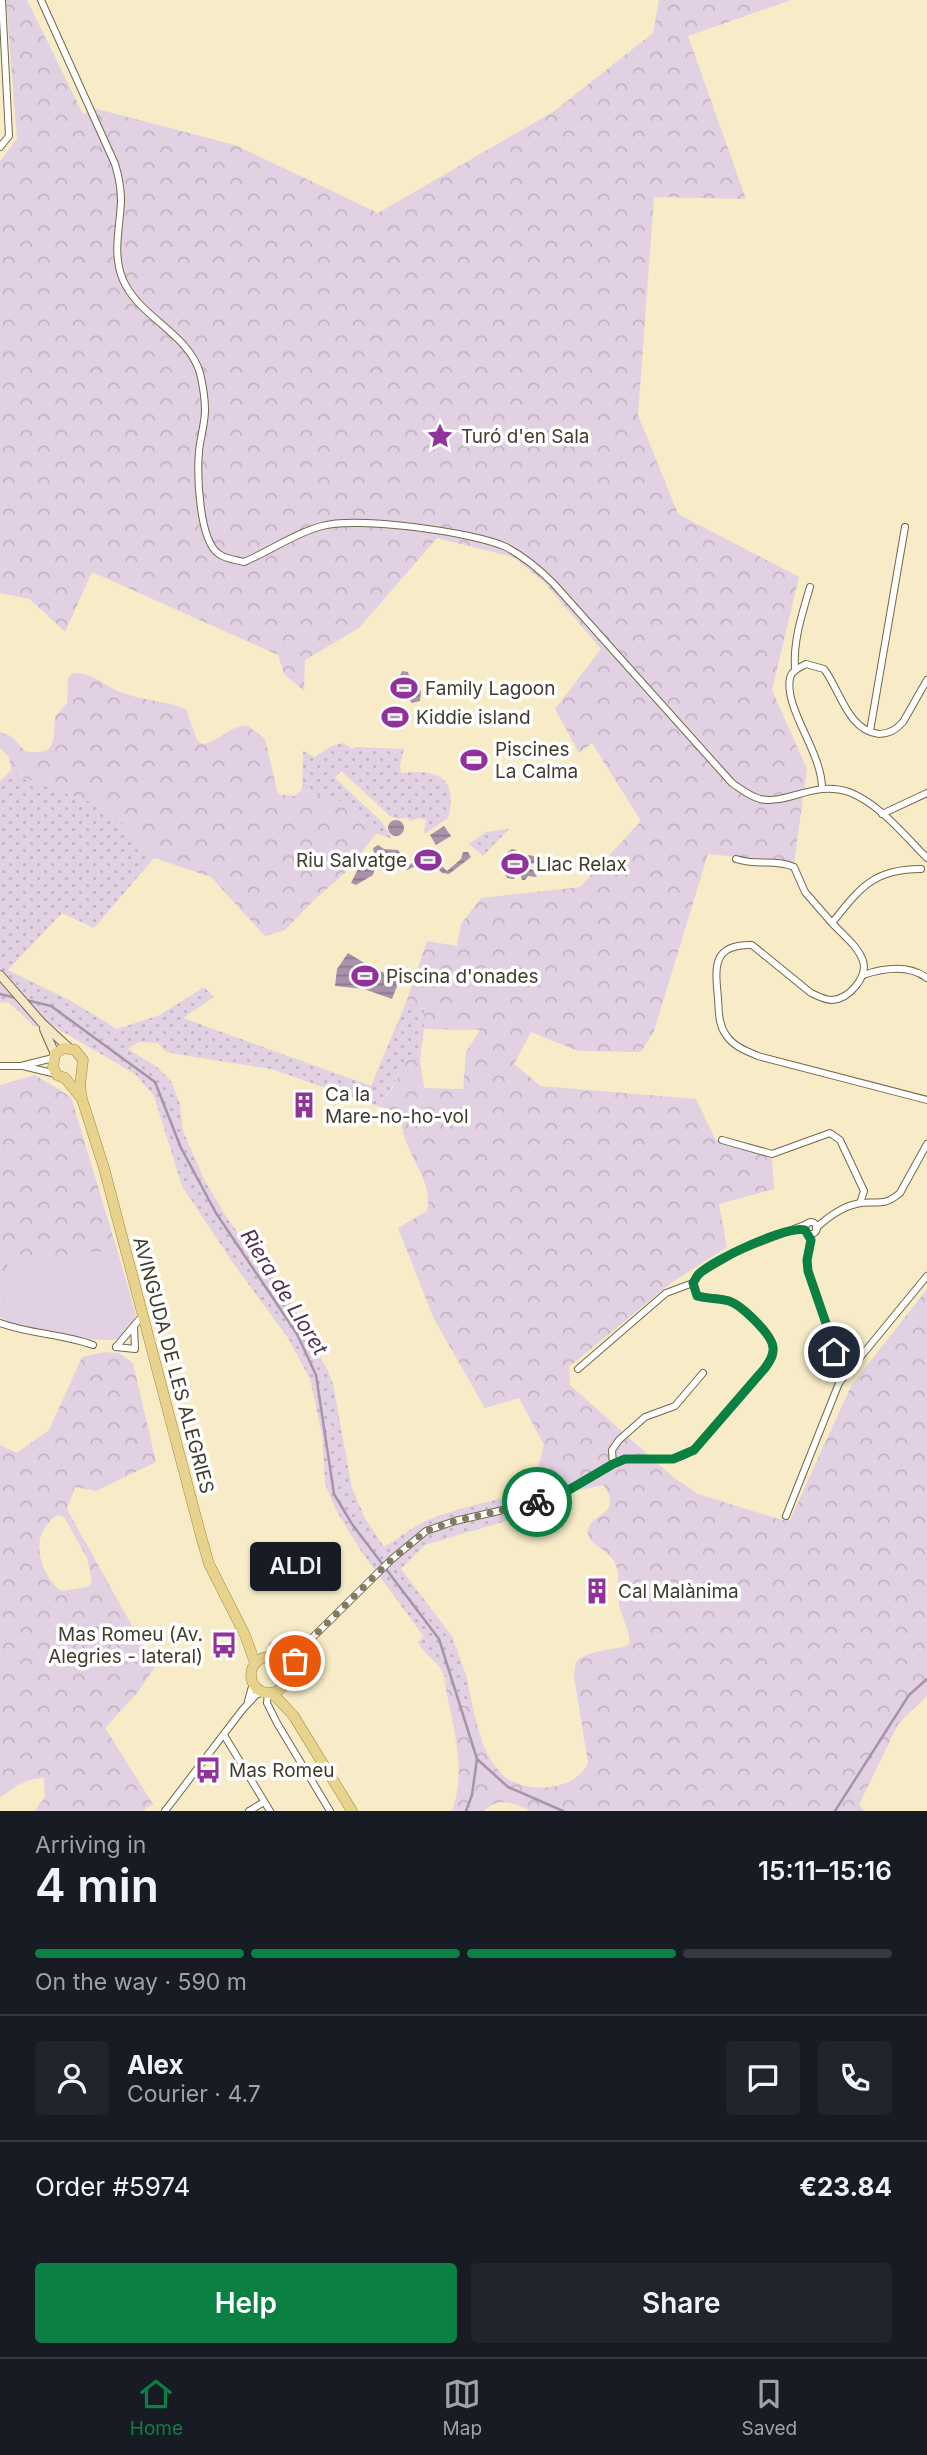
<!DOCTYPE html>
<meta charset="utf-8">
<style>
:root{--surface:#171b24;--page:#20242c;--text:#f1f3f6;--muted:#9ea1a6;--line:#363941;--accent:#0b8043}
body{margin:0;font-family:Inter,sans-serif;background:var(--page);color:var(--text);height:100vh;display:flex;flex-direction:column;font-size:26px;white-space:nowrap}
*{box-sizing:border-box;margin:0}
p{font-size:23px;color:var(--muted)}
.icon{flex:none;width:38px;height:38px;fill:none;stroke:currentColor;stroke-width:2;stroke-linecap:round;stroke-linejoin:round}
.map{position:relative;height:1811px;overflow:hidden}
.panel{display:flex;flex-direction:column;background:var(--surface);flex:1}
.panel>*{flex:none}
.pin{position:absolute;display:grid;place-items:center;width:60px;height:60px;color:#fff;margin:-30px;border:4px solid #fff;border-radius:50%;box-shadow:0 2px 7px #0007}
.courier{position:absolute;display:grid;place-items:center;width:70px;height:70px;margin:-35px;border:5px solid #0b8043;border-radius:50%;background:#fff;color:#222;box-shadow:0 2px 9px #0007}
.bubble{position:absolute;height:49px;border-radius:7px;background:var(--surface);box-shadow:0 2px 5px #0004;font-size:23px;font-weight:600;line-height:49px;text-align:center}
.overview em{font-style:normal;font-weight:600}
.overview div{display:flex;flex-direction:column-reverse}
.overview{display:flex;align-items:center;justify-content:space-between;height:119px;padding:0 35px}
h1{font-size:46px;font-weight:600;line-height:52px}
.bar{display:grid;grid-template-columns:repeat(4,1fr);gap:10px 7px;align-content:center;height:84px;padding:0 35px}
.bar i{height:9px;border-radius:5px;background:var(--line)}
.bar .active{background:var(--accent)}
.bar p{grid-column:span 4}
.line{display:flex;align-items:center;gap:18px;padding:0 35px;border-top:2px solid var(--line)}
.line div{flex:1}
.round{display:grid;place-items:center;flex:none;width:74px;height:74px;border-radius:7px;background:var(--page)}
.button{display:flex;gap:14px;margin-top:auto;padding:14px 35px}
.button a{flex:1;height:80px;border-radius:7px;background:var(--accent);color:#fff;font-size:28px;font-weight:600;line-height:80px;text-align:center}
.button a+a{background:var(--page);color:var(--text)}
.dock{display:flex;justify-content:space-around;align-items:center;height:98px;border-top:2px solid var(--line);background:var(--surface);font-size:19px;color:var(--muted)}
.dock a{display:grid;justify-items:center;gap:4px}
.dock .active{color:var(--accent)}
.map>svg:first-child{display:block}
</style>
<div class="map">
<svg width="927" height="1811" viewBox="0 0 927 1811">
<defs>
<pattern id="grass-dots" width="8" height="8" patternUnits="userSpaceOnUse" patternTransform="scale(1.75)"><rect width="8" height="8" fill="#e2d0e3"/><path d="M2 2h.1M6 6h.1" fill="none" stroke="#c3b4c3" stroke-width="1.8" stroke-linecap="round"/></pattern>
<pattern id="forest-crowns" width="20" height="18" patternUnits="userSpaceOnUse" patternTransform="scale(1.75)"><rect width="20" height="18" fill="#e2d0e3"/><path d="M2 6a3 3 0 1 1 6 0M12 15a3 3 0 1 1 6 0" fill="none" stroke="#c3b4c3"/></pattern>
<pattern id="water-rules" width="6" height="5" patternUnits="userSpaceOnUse" patternTransform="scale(1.75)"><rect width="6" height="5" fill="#a993ab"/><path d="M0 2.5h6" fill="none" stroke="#8b798c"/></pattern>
</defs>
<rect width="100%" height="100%" fill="#f8ecc8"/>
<g fill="url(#grass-dots)">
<path d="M344,743L352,749L356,747L404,749L400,765L401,773C436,769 459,777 448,818L424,834L426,820L419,818L410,821L407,817L399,819L390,816L341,771L335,778L382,822L392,839L376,833L379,830L349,804L302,790L303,751L314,757L334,745Z"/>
<path d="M11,770L22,777L96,804L117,817L154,858L94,928L62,913L8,970L73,1002L117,1029L160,1015L204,987L214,997L183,1018L371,1086L407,1000L424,1009V1029L420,1060H407L392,1087L378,1106L271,1069L176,1054L165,1051L158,1043L139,1042L128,1049L157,1067L171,1081L180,1104L183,1131L205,1181L226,1216L256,1259L282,1286L328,1371L333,1384L352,1488L365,1518L384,1547C400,1537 417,1523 436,1517C470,1504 507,1499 542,1487L554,1498L529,1514L425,1545L401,1569L452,1636L467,1678L472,1704L470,1707C453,1704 447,1675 436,1663C429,1656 423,1652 418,1642L424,1637L361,1551L337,1512L325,1484L322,1434L310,1379L288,1338L233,1263L182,1186L154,1096L135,1074L48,1023L35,1027L10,1003L0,1002V781Z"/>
<path d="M509,829L483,856L469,844L486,832Z"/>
</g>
<g fill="url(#forest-crowns)" fill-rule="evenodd">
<path d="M6,0H27L83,114L97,109L235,145L378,213L553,112L653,33L659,0H791L688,36L746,199L654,197L638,415L678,514L799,577L772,690L807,769L794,863L708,854L654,1031L641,1052L578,1051L531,1032L514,1064L541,1086L696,1099L716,1140L772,1158L774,1189L719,1204L727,1247L671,1283L569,1367L570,1385L673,1477L698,1494L782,1520H790L851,1386L927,1289V1696L898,1724L859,1805L865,1811H530C514,1803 499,1796 484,1811H452C468,1766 451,1723 444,1678L463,1705L470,1707L472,1704C478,1729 483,1755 502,1774C523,1795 575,1792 588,1763L574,1676L576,1662C589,1649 612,1651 629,1645C631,1630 621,1618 619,1603C616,1589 622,1575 614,1561C608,1550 591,1546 588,1534C584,1514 627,1516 603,1485L575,1491L554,1498L535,1479L544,1445L519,1398L485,1408L434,1319L398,1228L427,1211C433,1186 414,1164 406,1141C402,1133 402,1122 400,1113L378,1106L393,1087L407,1059L420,1060L424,1088L463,1089L466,1052L480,1030L424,1029V1009L407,1000L427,941L457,946L461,924L481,898L580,887L641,821L592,743L579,753L555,709L601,649L544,582L513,557L437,538L359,628L305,660L304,691L284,674L278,655L92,572L65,632L30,599L0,593V161L17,139Z"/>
<path d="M73,673C91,672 104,685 120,692C141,700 165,701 186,709L197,740L202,744C220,742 229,725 248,726L265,739L278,794L294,796L302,790L349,804L380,829L345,873L313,901L285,930L265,936L211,877L154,858L117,817L96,804L22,777L11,770L9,757L0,748V732L11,736L25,751C58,757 53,740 55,717L67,703L68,678Z"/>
<path d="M35,1075L71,1097L118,1253L90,1252L3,1299L13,1324L0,1317V1085Z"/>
<path d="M105,1352L119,1353L133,1363L156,1462L96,1491L75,1487L67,1509L155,1667L138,1692L105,1728L153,1804L143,1811H35L45,1797L44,1778C26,1778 14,1787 0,1798V1445L17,1453L49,1430L82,1357ZM58,1515L64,1517L87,1558L92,1582L88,1587L61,1591C38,1573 28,1532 58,1515Z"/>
</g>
<path fill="#e2d0e3" d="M90,1252L118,1253L136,1315C131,1323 126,1336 116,1339C102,1344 28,1330 13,1324L3,1299L8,1262Z"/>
<g fill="url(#water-rules)">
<path d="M402,671L408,672L410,680L421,691L420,701L412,703L405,695L394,690L392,683L398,680Z"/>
<path d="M391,705L407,713L403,725L384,723L385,711Z"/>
<circle cx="396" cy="828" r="8"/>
<path d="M444,826L451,836L436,845L430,835Z"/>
<path d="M378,845L384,849L398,850L409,865L426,855L432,856L447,871L461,859L463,852H468L471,857L449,874L442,873L433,863L430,865L425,862L407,870L396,855L383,853L378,856L374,853L373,848Z"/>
<path d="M512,849L516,850L519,860L529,855L540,858L538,862L523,866L533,870L537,877L528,876L525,880H522L519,871L516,872L514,879L507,878C502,867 500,855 512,849Z"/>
<path d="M371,855L378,861L373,875L356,885L351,883L360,865Z"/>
<path d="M348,953L376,970L400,978L392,999L364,989L335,986L337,969Z"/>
</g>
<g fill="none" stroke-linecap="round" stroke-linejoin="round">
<g stroke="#a993ab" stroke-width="2.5">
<path d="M0,994L16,998"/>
<path d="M26,1000L51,1006L155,1082L181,1148L216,1213L297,1334L316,1375L334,1494L352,1524L439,1639L477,1759L472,1795L466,1811"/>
<path d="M477,1759L508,1787L563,1811"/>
<path d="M835,1811L909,1695L927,1679"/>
</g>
<g stroke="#736848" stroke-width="8">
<g id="minor">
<path d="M41,0L115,164C119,177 121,188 121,201C120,228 112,254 123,280C140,318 188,333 200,373C203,386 205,398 205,410C205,424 200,438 199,452C197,475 199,541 219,554C226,559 236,560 244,562C270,551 295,533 322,526C356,516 474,532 506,547C523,556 539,569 553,583L732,783C741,789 749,796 760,799C788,805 814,780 849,792C880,804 905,836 927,858"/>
<path d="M0,147L9,136L2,0"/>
<path d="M795,669C793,641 802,614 810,587"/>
<path d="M870,731L905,527"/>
<path d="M822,788C822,752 784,709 790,678C792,670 799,668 806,664L824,669C840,690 848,731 879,734C889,734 897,729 903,722L927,680"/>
<path d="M882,814L927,793"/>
<path d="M736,859C757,866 776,859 794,867L805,892L832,923"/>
<path d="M921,869C873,869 860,888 832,923C842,934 858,946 863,961C868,977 849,999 832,1000C824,1000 818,996 811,993L752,945C712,944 715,967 718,998C719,1011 718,1024 726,1035C733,1046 746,1051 758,1056L927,1100"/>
<path d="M863,975C884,968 908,964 927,978"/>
<path d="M0,1066H21L53,1058"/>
<path d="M23,1066L56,1074"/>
<path d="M722,1140L772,1154L830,1133L840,1140L864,1191L860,1203"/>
<circle cx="811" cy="1228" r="6"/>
<path d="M816,1228C827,1218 842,1207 856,1204C876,1199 881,1209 900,1193L927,1144"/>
<path d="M811,1240L807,1260L808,1271L830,1335L839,1383"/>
<path d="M0,1323C30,1334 63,1334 93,1345"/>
<path d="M116,1347L135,1349L134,1326"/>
<path d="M116,1347L143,1315"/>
<path d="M578,1369L666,1293L693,1283"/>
<path d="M613,1464L612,1450L619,1440L645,1417L675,1406L703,1373"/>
<path d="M786,1516L839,1383L927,1276"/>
<path d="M273,1646L294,1651"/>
<path d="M279,1660L303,1647L392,1559L426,1531L455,1521L538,1502L567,1491L613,1464L625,1459H673L682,1456L694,1450L765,1368C769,1362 774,1356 773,1348C773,1335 742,1305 729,1301C719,1298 708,1299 697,1295L693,1283L698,1274L739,1250L807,1224"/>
<path d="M287,1676L302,1649"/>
<path d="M268,1693L267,1703L277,1723L330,1811"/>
<path d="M248,1701L253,1683"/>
<path d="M224,1735L270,1811"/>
<path d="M165,1811L243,1709L256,1695L263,1692"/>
<path d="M249,1811L264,1802"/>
</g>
</g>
<g stroke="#736848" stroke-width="10">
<g id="secondary">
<path d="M0,975L42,1023L69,1048"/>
<path d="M44,1029L55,1054"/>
</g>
</g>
<g stroke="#a28a3b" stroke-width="11">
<g id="primary">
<path d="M82,1099L65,1078L57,1075L53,1067L55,1054L64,1048L75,1050L83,1060L80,1085L82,1099L104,1168L201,1536L209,1564L245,1635L255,1663"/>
<circle cx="269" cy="1675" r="18"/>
<path d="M272,1693L293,1715L352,1811"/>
</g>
</g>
<use href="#minor" stroke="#fff" stroke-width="6"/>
<use href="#secondary" stroke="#f3e8c6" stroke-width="8"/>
<use href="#primary" stroke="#e7d28e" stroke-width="10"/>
</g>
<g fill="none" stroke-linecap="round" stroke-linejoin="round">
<path stroke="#817a64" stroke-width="7" stroke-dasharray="0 12.6" d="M295,1661L303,1647L392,1559L426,1531L455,1521L537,1502"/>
<path stroke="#0b8043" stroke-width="9" d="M537,1502L567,1491L613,1464L625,1459H673L694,1450L765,1368C769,1362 774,1356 773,1348C773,1335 741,1305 729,1301C719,1298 707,1299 697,1296L693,1283C694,1282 698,1274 699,1274C713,1260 787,1225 805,1230L811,1240L807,1260L808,1271L830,1335L834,1352"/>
</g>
<defs>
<g id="sight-bare" transform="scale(2.1)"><path d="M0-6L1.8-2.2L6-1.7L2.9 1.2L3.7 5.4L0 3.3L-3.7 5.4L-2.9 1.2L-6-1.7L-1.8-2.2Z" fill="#91329b" stroke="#fff" stroke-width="2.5" paint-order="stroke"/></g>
<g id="stadium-bare" transform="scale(2.1)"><path d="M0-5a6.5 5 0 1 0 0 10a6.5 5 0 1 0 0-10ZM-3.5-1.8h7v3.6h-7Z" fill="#91329b" stroke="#fff" stroke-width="2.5" paint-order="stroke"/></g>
<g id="building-bare" transform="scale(2.1)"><path d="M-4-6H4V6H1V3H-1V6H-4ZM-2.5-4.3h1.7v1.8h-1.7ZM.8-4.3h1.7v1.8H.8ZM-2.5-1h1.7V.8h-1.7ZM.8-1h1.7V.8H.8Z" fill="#91329b" stroke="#fff" stroke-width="2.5" paint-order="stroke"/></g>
<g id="bus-bare" transform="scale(2.1)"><path d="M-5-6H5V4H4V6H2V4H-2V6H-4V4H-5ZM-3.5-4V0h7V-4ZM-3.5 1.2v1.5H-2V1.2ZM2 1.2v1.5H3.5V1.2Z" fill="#91329b" stroke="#fff" stroke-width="2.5" paint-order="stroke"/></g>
</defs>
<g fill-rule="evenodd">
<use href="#sight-bare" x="440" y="436"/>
<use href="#stadium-bare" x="404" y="688"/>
<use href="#stadium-bare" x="395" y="717"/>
<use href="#stadium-bare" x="474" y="760"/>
<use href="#stadium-bare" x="428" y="860"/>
<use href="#stadium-bare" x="515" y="864"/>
<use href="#stadium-bare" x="365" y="976"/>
<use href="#building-bare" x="304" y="1105"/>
<use href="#building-bare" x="597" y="1591"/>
<use href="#bus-bare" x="224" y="1645"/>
<use href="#bus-bare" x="208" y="1770"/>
</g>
<g text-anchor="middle" stroke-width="7" stroke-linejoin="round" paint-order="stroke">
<g font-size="19" fill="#413d2e" stroke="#fff" text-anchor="start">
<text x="461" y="443">Turó d'en Sala</text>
<text x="425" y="695">Family Lagoon</text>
<text x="416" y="724">Kiddie island</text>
<text x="495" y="756">Piscines<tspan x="495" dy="22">La Calma</tspan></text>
<text x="407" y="867" text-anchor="end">Riu Salvatge</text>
<text x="536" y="871">Llac Relax</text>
<text x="386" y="983">Piscina d'onades</text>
<text x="325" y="1101">Ca la<tspan x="325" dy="22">Mare-no-ho-vol</tspan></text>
<text x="618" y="1598">Cal Malànima</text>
<text x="203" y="1641" text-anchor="end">Mas Romeu (Av.<tspan x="203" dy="22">Alegries - lateral)</tspan></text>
<text x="229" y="1777">Mas Romeu</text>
</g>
<g font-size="19" fill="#413d2e" stroke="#fff">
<text transform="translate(174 1365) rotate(75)" y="7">AVINGUDA DE LES ALEGRIES</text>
</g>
<g font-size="21" font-style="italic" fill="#513154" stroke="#fff">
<text transform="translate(284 1292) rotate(58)" y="7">Riera de Lloret</text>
</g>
</g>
</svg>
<div class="pin" style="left:295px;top:1661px;background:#ea580c"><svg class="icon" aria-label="bag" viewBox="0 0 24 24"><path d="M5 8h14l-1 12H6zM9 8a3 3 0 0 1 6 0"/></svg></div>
<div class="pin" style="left:834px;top:1352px;background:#1f2937"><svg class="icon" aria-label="home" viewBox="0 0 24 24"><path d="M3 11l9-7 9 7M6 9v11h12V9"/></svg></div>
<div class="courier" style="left:537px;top:1502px"><svg class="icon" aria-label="bike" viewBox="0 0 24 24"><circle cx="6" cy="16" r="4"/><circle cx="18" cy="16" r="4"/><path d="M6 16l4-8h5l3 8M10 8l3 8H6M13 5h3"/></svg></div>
<div class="bubble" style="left:250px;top:1542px;width:91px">ALDI</div>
</div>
<section class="panel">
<div class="overview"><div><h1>4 min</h1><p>Arriving in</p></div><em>15:11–15:16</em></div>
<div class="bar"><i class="active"></i><i class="active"></i><i class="active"></i><i></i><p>On the way · 590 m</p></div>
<div class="line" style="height:126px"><a class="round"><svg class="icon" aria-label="person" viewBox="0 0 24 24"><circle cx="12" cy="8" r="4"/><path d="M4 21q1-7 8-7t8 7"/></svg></a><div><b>Alex</b><p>Courier · 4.7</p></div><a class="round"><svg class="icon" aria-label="chat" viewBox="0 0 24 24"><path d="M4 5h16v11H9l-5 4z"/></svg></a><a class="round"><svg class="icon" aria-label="phone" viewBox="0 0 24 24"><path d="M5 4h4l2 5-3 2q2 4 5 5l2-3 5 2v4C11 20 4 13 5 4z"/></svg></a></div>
<div class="line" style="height:91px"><div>Order #5974</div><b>€23.84</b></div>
<div class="button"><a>Help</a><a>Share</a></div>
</section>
<nav class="dock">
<a class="active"><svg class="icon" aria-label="home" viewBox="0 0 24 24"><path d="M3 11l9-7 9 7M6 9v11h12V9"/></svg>Home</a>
<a><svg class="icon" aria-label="map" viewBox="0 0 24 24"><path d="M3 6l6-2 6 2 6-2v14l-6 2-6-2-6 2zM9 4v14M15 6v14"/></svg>Map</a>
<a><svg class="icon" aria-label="saved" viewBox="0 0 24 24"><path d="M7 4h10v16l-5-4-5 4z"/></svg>Saved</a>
</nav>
